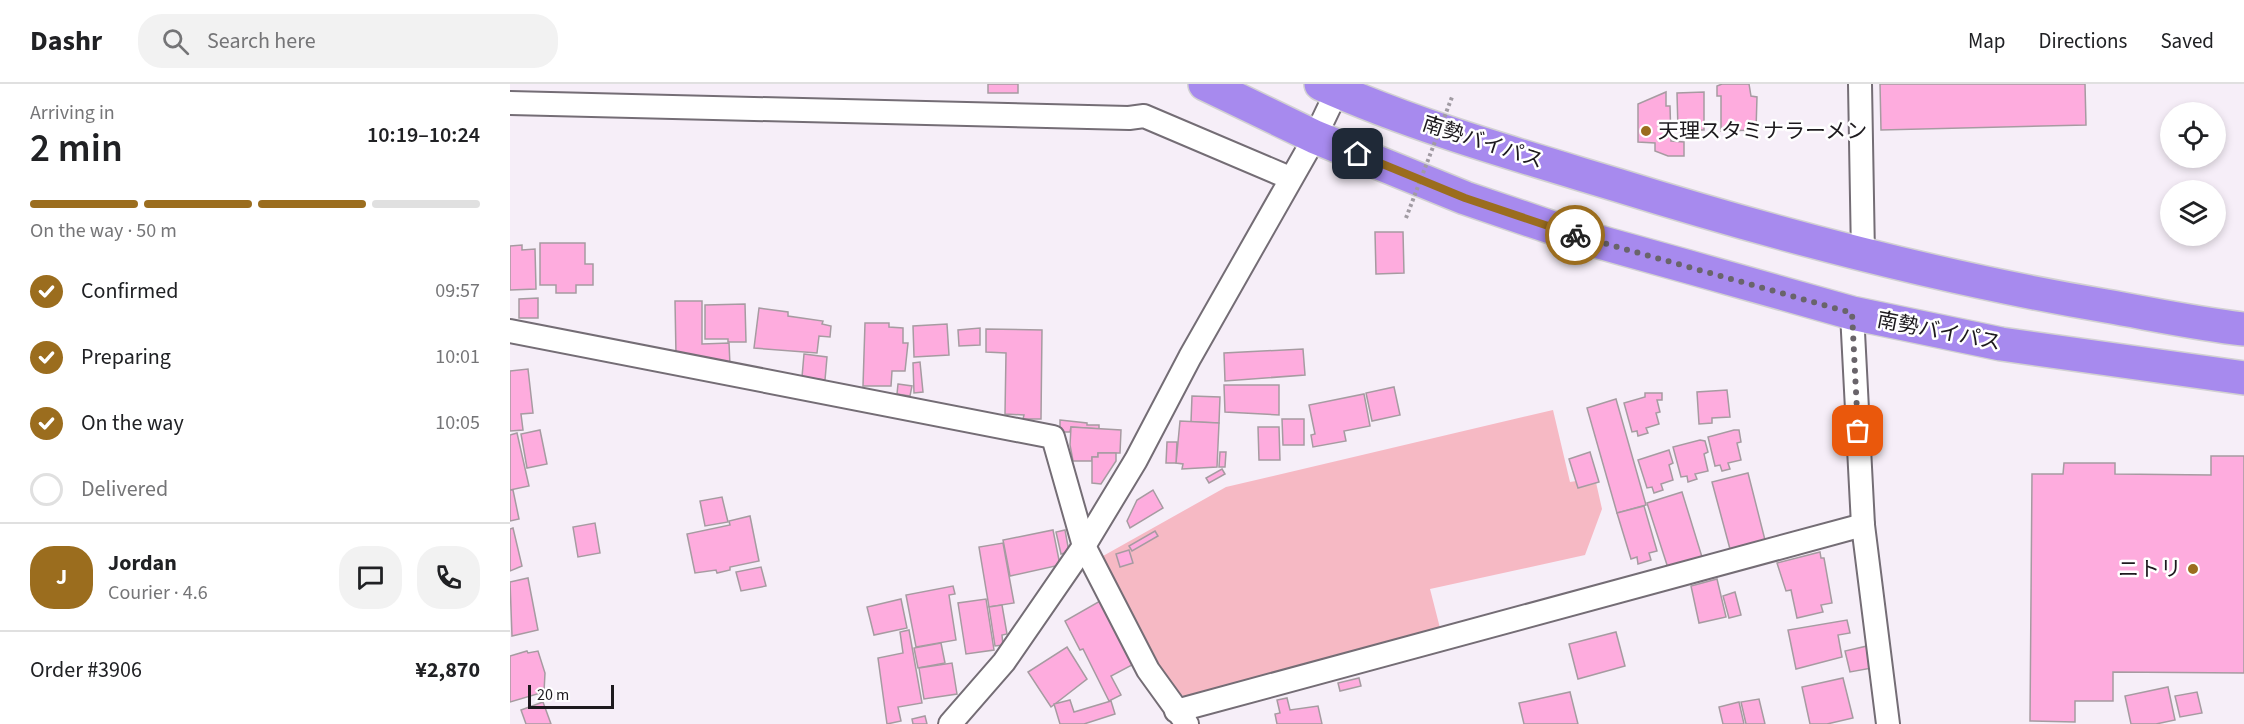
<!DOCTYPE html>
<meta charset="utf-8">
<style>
:root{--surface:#fff;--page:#f2f2f2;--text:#202124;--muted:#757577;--line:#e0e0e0;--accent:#9b6d1e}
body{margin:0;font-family:"Source Sans 3","Noto Sans JP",sans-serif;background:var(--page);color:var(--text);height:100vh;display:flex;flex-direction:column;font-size:22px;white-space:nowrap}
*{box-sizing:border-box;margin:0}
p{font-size:20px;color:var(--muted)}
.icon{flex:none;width:33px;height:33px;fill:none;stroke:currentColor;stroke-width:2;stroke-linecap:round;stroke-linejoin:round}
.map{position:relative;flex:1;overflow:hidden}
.details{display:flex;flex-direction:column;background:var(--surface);width:510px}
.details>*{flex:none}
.buttons{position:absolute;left:1650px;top:18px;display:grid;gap:12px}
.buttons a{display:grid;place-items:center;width:66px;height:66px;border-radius:50%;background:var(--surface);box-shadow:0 3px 9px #0003;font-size:30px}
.scale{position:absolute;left:18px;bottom:15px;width:86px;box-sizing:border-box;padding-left:6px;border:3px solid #1d1a1e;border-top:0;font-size:16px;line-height:21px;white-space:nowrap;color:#1d1a1e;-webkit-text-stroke:4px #fff;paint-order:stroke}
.pin{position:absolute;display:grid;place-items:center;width:51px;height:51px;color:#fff;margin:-26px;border-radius:12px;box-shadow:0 3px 9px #0006}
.courier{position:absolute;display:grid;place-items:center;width:60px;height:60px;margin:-30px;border:4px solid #9b6d1e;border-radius:50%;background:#fff;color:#222;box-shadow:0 2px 8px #0007}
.summary em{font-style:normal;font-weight:600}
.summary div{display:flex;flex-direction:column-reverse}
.summary{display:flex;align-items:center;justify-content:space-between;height:102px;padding:0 30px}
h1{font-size:39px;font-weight:600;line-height:45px}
.bar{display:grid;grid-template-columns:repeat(4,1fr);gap:9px 6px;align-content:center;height:72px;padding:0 30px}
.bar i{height:8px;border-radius:4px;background:var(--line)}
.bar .active{background:var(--accent)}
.bar p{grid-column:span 4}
.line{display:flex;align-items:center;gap:15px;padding:0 30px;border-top:2px solid var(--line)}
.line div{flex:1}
.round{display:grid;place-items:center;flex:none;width:63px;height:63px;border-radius:24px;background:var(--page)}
ol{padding:0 30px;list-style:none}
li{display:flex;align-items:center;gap:18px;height:66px}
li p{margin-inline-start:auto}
li .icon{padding:6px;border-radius:50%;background:var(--accent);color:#fff;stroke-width:4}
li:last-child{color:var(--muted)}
li i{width:33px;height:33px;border:3px solid var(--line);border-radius:50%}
header{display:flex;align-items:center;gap:36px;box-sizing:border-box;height:84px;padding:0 30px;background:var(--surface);border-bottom:2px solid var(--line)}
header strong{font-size:28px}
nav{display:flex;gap:33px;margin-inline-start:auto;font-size:21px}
.search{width:420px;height:54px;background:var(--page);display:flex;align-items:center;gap:15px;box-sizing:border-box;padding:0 21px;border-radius:24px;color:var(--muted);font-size:22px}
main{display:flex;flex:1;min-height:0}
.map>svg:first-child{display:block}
</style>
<header>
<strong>Dashr</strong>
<div class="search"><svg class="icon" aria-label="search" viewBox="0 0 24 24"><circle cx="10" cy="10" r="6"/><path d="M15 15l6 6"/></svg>Search here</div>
<nav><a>Map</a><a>Directions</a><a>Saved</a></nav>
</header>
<main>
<section class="details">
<div class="summary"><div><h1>2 min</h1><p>Arriving in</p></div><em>10:19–10:24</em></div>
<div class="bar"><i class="active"></i><i class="active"></i><i class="active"></i><i></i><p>On the way · 50 m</p></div>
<ol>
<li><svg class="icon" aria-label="check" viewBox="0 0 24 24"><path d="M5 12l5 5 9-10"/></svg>Confirmed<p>09:57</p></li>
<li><svg class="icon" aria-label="check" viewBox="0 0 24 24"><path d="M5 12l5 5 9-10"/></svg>Preparing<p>10:01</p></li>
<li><svg class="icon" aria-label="check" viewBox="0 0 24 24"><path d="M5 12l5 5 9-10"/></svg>On the way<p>10:05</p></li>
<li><i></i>Delivered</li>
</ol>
<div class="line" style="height:108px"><b class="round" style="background:var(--accent);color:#fff">J</b><div><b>Jordan</b><p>Courier · 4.6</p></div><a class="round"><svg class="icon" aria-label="chat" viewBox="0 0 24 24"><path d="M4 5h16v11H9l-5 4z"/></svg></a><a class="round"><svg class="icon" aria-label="phone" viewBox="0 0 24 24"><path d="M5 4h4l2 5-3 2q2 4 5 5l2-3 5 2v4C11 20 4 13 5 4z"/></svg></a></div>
<div class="line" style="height:78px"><div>Order #3906</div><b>¥2,870</b></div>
</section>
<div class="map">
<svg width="1734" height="640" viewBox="0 0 1734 640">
<rect width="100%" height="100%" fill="#f6eef8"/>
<path fill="#f6b9c4" d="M1043,326L1060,398L1085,394L1092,425L1075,471L920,505L930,544L680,616L662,605L593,472L716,403Z"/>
<g fill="#feacde" stroke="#a69ba1" stroke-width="1.5">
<rect x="478" y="0" width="30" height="9"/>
<path d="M1212,0H1239L1241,12L1247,13L1246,46L1211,47V12H1207V2Z"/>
<path d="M1370,0H1575L1576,41L1371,46Z"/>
<path d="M1156,8V22H1160L1161,57L1174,58V72H1158L1145,67V59L1128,58V20Z"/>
<path d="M1194,8V46H1168L1167,9Z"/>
<path d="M865,148H893L894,189L866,190Z"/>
<path d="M30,159H75V180H83V201H66V209H46V201H30Z"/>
<path d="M12,161V166L25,165L26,205L0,206V162Z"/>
<path d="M28,214V234H9V215Z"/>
<path d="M165,217H192V260L219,259L220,281L166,271Z"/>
<path d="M235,220L236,258H218V255H195V221Z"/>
<path d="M249,224L278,228V232L313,237L312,240L321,242L320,253L309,252L307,269L244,264Z"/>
<path d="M355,239H379V243L393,244V259H398L395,287H382L381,302H353Z"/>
<path d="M437,240L439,271L404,273L403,242Z"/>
<path d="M470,244V261L449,262L448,246Z"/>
<path d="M476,245L532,246L531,335H513L514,331L495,330L496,269L476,268Z"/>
<path d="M793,265L795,291L715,297L714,269Z"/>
<path d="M294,270L317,273L315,296L292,293Z"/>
<path d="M410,278L413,308L404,309L403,279Z"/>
<path d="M18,285L23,329L11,330L13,346L0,347V287Z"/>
<path d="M388,300L402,302L400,312L387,310Z"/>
<path d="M714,301H769V331L715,328Z"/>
<path d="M884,303L890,331L862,337L856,309Z"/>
<path d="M1217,306L1220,333L1202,334V339L1189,340L1187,308Z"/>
<path d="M1135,309H1152V316H1147L1150,328L1146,329L1149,340L1136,344L1138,349L1128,352L1127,347L1122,348L1114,319L1135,313Z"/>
<path d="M854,310L860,342L834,347L836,357L803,363L801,351L805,350L799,321Z"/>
<path d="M682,312L710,313L709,339L681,338Z"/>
<path d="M1106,315L1136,421L1107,429L1077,324Z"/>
<path d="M772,335H794V361H773Z"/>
<path d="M550,336L577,339V341H589V345L561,343L560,348H550Z"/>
<path d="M670,337L709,339L707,383L672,385L673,380L666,379Z"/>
<path d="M561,343L611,346L610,369H588V373H582V377H563L560,361Z"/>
<path d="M748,343H769L770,376H749Z"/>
<path d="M30,346L37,380L17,384L11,350Z"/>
<path d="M1224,346H1229L1231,358L1227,359L1231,376L1218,379L1220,385L1212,387L1210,381L1205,382L1198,353Z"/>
<path d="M7,349L19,402L0,406V351Z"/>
<path d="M1190,356L1195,357L1198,368L1194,370L1198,387L1185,390L1187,395L1178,398L1177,392L1171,393L1163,363Z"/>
<path d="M657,358H667L666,379H656Z"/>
<path d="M1159,366L1163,379L1159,381L1163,396L1151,400L1153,406L1144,409L1142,403L1137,404L1128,376Z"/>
<path d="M710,368H716L715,383H709Z"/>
<path d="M1080,368L1089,398L1068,404L1059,375Z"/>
<path d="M588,369H606V377L591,400L582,399V373H588Z"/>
<path d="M1701,372H1734V589L1603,588V617H1565V638L1520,637L1522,390H1553L1554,379H1605V390L1701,391Z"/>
<path d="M712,385L715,390L699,399L696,394Z"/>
<path d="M1238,389L1255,456L1220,465L1202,398Z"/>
<path d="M0,406H3L9,435L0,437Z"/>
<path d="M643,406L653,424L620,444L617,437L627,416Z"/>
<path d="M1172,408L1192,473L1158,484L1137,419Z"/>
<path d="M212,413L218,438L195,442L190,417Z"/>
<path d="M1134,422L1147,467L1139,469L1141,476L1128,480L1127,473L1121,475L1107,429Z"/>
<path d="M240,432L249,477L220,483V486L207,489L206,486L185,489L177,450L220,441L219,437Z"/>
<path d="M85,439L90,469L68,473L63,443Z"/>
<path d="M3,444L12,482L0,487V445Z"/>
<path d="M543,446L550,481L500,492L493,456Z"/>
<path d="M555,446L559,468L551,470L546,448Z"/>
<path d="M645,447L648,452L622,467L619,462Z"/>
<path d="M493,459L504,519L479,523L469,463Z"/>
<path d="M619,466L623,479L610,483L606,470Z"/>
<path d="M1310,468L1311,474H1314L1322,519L1311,521L1313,528L1287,534L1281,506L1276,507L1267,479Z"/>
<path d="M251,483L256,502L231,507L226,488Z"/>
<path d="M18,494L28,546L2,552L0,498Z"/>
<path d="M1207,495L1216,533L1189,539L1181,502Z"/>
<path d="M443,502L445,510L439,511L446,556L406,563L396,511Z"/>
<path d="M1225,508L1231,531L1219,534L1213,512Z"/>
<path d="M391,515L397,544L364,551L357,523Z"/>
<path d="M476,515L484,566L456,570L448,519Z"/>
<path d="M590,517L622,581L601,592L611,611L599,617L573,565L570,566L555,537Z"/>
<path d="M492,521L497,550L492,551L493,561L485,562L479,523Z"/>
<path d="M1337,536L1340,549L1328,551L1332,573L1286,585L1278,546Z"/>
<path d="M399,546L412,619L388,623L391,637L377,640L368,574L393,569L390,548Z"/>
<path d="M1106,548L1115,582L1068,595L1059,560Z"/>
<path d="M431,559L435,579L408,584L404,564Z"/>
<path d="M1357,562L1362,584L1340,588L1335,567Z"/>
<path d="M557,563L577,595L541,623L518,588Z"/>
<path d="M17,567L18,569L28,567L35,589L34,608L0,618V572Z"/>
<path d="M442,579L447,610L414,615L409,584Z"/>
<path d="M849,594L851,602L830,607L828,599Z"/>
<path d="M1333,594L1343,634L1317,640H1300L1292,603Z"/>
<path d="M1658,603L1665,636L1646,640H1621L1615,612Z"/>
<path d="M1060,608L1068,640H1014L1009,619Z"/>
<path d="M1687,608L1692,629L1670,633L1665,612Z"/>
<path d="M777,614L780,626L808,622L812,640H767L765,630L770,629L767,616Z"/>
<path d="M1249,615L1255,640H1236L1231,618Z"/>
<path d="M560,616L564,628L601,617L605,630L574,640H550L544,620Z"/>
<path d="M33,618L41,640H16L11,626Z"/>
<path d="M1229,618L1234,640H1213L1209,623Z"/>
<path d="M415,632L417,640H403L402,635Z"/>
</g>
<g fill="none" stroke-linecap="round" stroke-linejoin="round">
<g stroke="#746d75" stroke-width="26">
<g id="street">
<path d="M1350,0L1353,171"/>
<path d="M0,19L619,34L634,32L780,94"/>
<path d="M1342,229L1353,441L1378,640"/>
<path d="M0,247L543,353L574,462L638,586L677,640"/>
<path d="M666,627L1353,441"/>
<path d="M440,640L494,578L574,462L626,376L680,273L805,53L827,7"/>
</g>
</g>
<g stroke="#d2d1d2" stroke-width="36">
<g id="highway">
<path d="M695,0L805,53L955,114L1064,151L1179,183L1342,229L1491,260L1734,294"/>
<path d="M811,0C905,42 1008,71 1107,101C1268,151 1430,194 1596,222C1642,230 1688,240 1734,245"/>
</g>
</g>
<use href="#street" stroke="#fff" stroke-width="22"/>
<use href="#highway" stroke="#a78aee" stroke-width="33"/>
<path stroke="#a19ba3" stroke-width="4" stroke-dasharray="3 3" stroke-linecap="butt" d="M896,134L942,13"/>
</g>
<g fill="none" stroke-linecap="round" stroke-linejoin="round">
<path stroke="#69646a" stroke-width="6" stroke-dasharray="0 10.8" d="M1065,151L1342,229L1348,347"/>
<path stroke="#9b6d1e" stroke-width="8" d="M848,70L955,114L1065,151"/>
</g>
<g fill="#9b6d1e" stroke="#fff" stroke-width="2">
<circle cx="1136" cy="47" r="6"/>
<circle cx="1683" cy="485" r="6"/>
</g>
<g text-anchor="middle" stroke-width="5" stroke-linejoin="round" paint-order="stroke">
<g font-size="21" fill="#1d1a1e" stroke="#fff" text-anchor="start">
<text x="1148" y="54">天理スタミナラーメン</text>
<text x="1671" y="492" text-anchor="end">ニトリ</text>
</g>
<g font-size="21" fill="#1d1a1e" stroke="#fff">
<text transform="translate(973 58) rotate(18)" y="7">南勢バイパス</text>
<text transform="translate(1429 247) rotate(11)" y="7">南勢バイパス</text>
</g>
</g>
</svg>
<div class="buttons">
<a><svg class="icon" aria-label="locate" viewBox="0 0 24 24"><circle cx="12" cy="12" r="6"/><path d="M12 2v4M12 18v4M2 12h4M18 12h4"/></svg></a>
<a><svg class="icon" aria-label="layers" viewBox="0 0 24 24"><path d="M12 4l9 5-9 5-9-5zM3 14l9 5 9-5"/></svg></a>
</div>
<div class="scale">20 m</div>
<div class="pin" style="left:1348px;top:347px;background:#ea580c"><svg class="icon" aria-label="bag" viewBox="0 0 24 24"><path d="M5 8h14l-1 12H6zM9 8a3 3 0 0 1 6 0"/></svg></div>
<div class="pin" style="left:848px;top:70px;background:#1f2937"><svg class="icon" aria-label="home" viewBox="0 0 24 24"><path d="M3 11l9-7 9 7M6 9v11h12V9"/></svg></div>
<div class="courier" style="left:1065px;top:151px"><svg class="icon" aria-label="bike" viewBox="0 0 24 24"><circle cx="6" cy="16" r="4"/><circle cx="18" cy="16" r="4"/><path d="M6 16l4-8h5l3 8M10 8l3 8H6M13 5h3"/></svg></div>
</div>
</main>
